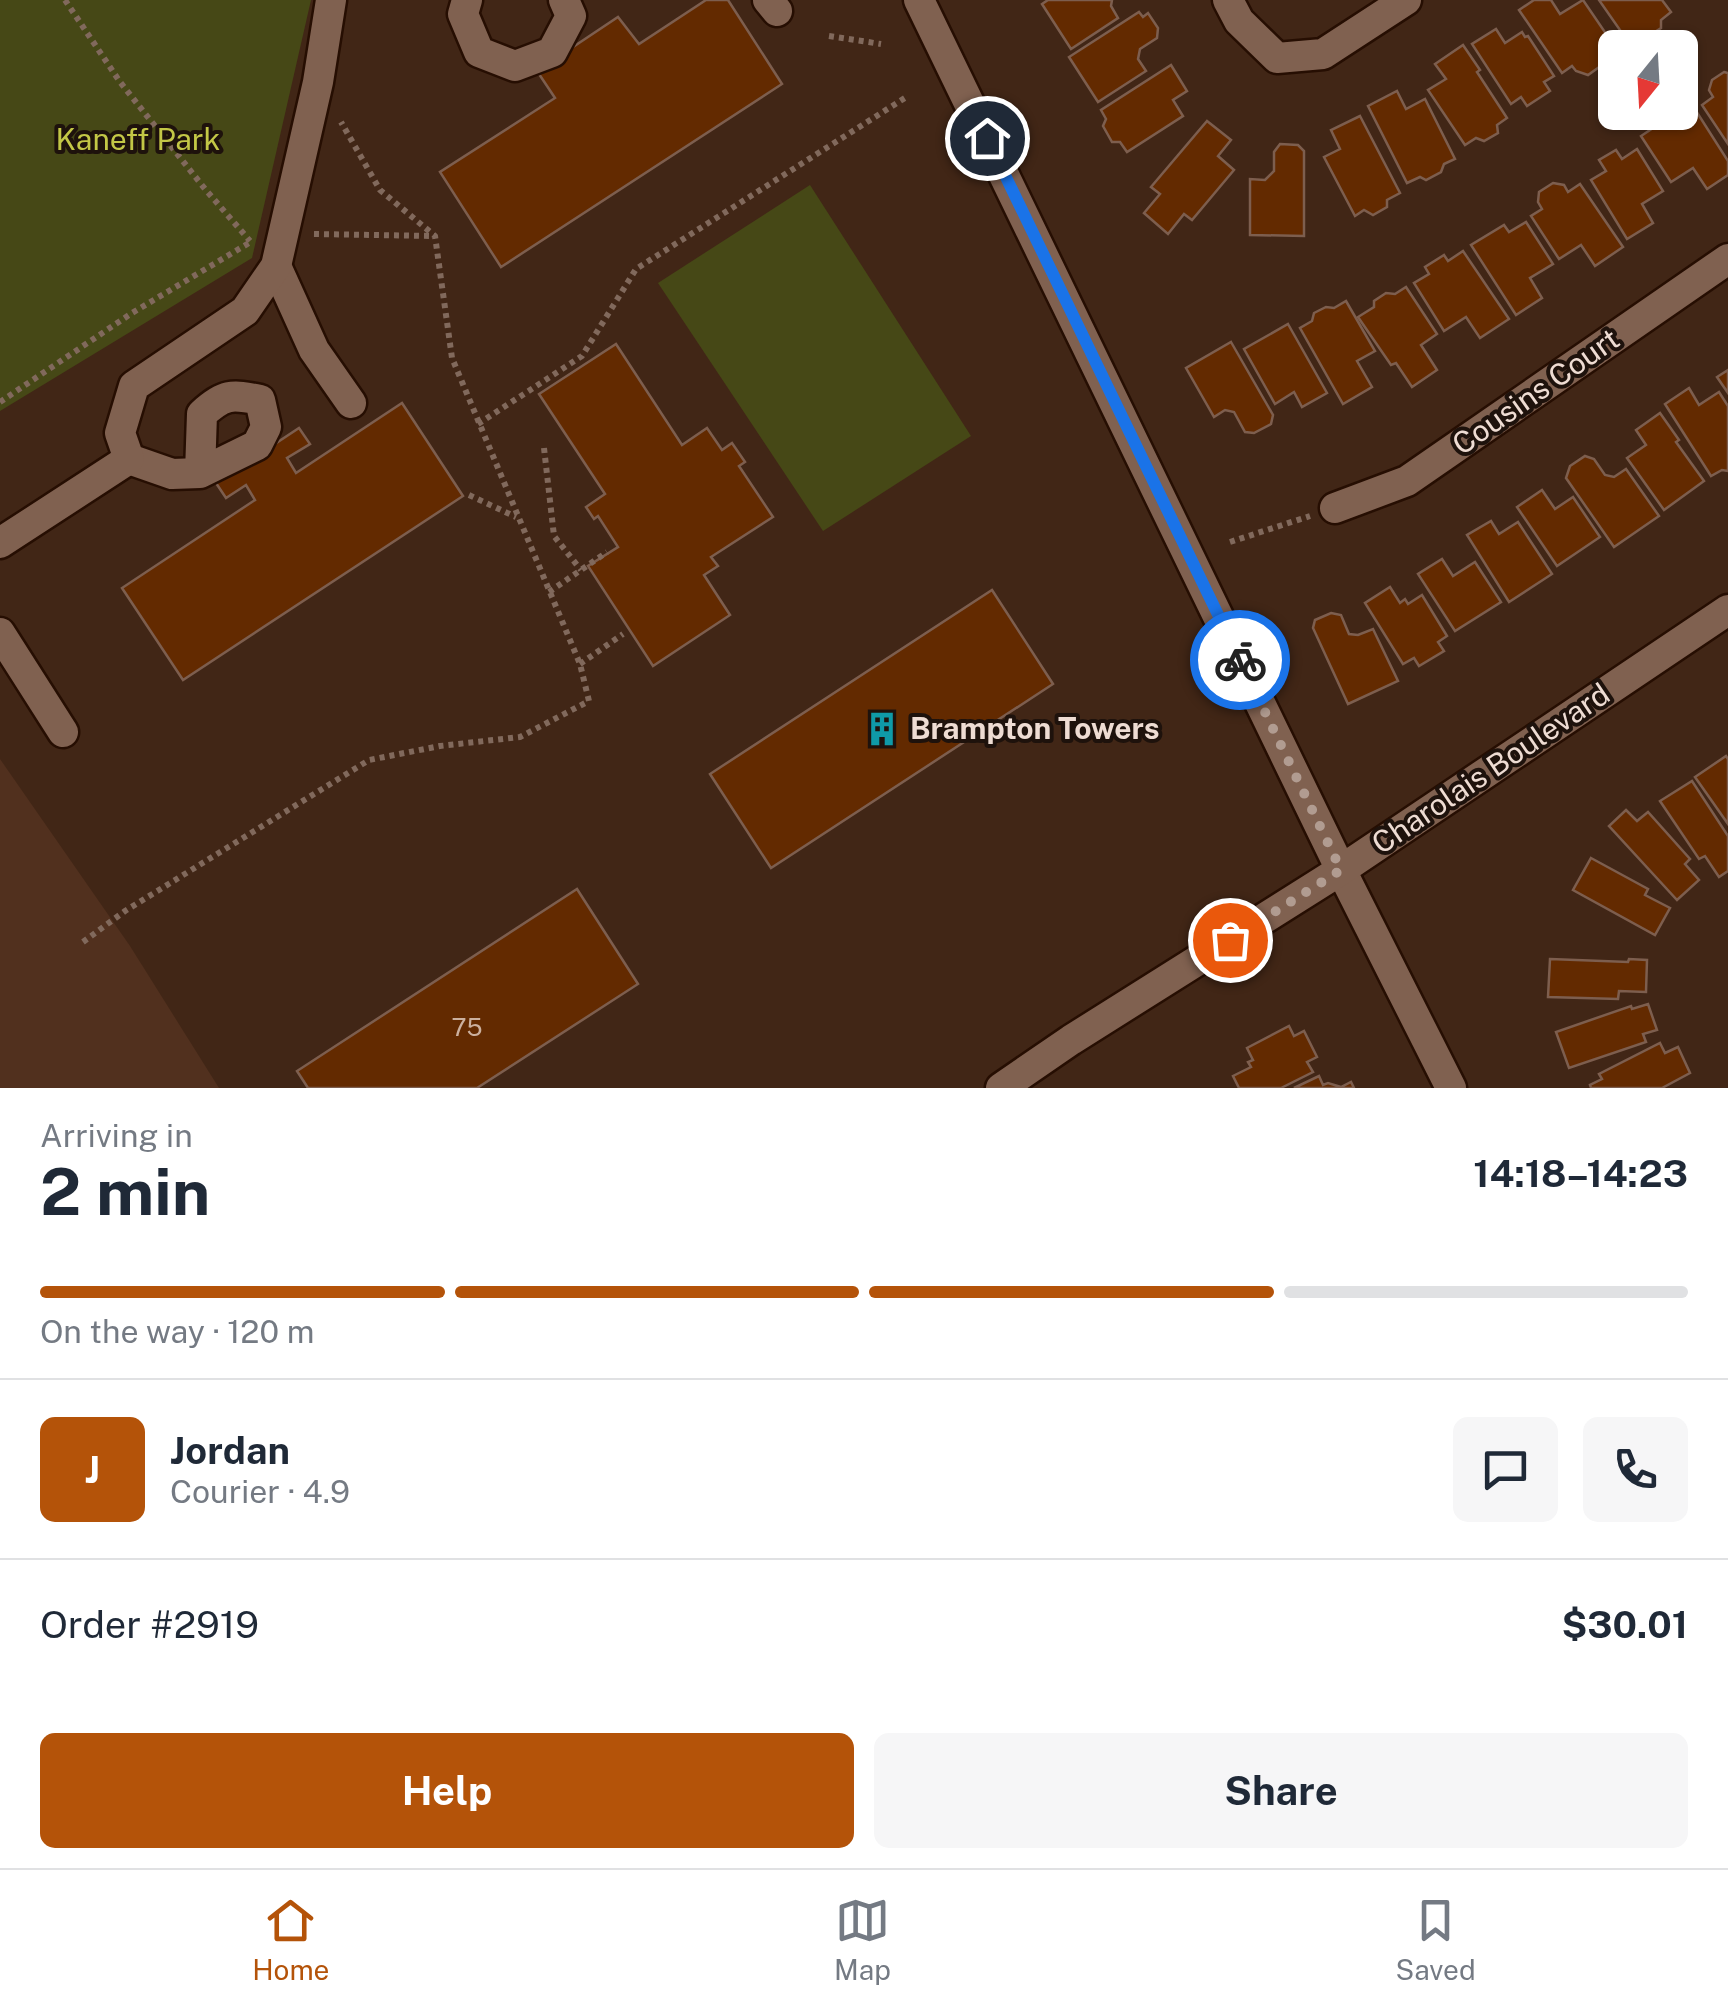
<!DOCTYPE html>
<meta charset="utf-8">
<style>
:root{--surface:#fff;--page:#f6f6f7;--text:#1f2937;--muted:#747a83;--line:#e0e1e3;--accent:#b45309}
body{margin:0;font-family:"Public Sans",sans-serif;background:var(--page);color:var(--text);height:100vh;display:flex;flex-direction:column;font-size:38px;white-space:nowrap}
*{box-sizing:border-box;margin:0}
p{font-size:32px;color:var(--muted)}
.icon{flex:none;width:55px;height:55px;fill:none;stroke:currentColor;stroke-width:2;stroke-linecap:round;stroke-linejoin:round}
.map{position:relative;height:1088px;overflow:hidden}
.details{display:flex;flex-direction:column;background:var(--surface);flex:1}
.details>*{flex:none}
.needle{width:65px;rotate:198deg}
.buttons{position:absolute;left:1598px;top:30px;display:grid;gap:20px}
.buttons a{display:grid;place-items:center;width:100px;height:100px;border-radius:15px;background:var(--surface);box-shadow:0 2px 8px #0004;font-size:50px}
.pin{position:absolute;display:grid;place-items:center;width:85px;height:85px;color:#fff;margin:-42px;border:5px solid #fff;border-radius:50%;box-shadow:0 2px 10px #0007}
.courier{position:absolute;display:grid;place-items:center;width:100px;height:100px;margin:-50px;border:8px solid #1a73e8;border-radius:50%;background:#fff;color:#222;box-shadow:0 2px 12px #0007}
.overview em{font-style:normal;font-weight:700}
.overview div{display:flex;flex-direction:column-reverse}
.overview{display:flex;align-items:center;justify-content:space-between;height:170px;padding:0 40px}
h1{font-size:65px;font-weight:700;line-height:75px}
.bar{display:grid;grid-template-columns:repeat(4,1fr);gap:15px 10px;align-content:center;height:120px;padding:0 40px}
.bar i{height:12px;border-radius:8px;background:var(--line)}
.bar .selected{background:var(--accent)}
.bar p{grid-column:span 4}
.line{display:flex;align-items:center;gap:25px;padding:0 40px;border-top:2px solid var(--line)}
.line div{flex:1}
.round{display:grid;place-items:center;flex:none;width:105px;height:105px;border-radius:15px;background:var(--page)}
.button{display:flex;gap:20px;margin-top:auto;padding:20px 40px}
.button a{flex:1;height:115px;border-radius:15px;background:var(--accent);color:#fff;font-size:40px;font-weight:700;line-height:115px;text-align:center}
.button a+a{background:var(--page);color:var(--text)}
.dock{display:flex;justify-content:space-around;align-items:center;height:140px;border-top:2px solid var(--line);background:var(--surface);font-size:28px;color:var(--muted)}
.dock a{display:grid;justify-items:center;gap:5px}
.dock .selected{color:var(--accent)}
.map>svg:first-child{display:block}
</style>
<div class="map">
<svg width="1728" height="1088" viewBox="0 0 1728 1088">
<rect width="100%" height="100%" fill="#412616"/>
<path fill="#51301e" d="M0,759L130,946L219,1088H0Z"/>
<g fill="#464816">
<path d="M0,0H311L252,258L0,411Z"/>
<path d="M810,185L971,436L823,531L658,283Z"/>
</g>
<g fill="#632a00" stroke="#7d5e4e" stroke-width="2.5">
<path d="M706,0H728L782,84L501,267L440,172L555,98L537,71L618,17L639,44Z"/>
<path d="M1048,0H1112L1111,6L1118,18L1071,49L1042,4Z"/>
<path d="M1534,0H1551L1560,14L1583,0L1611,41L1601,47L1604,53L1602,65L1588,75L1576,71L1572,66L1562,73L1519,10Z"/>
<path d="M1599,0H1662L1671,12L1661,20V28L1647,37L1639,35L1629,43Z"/>
<path d="M1139,12L1143,17L1148,13L1158,28L1157,38L1140,49L1138,59L1146,71L1098,102L1069,57Z"/>
<path d="M1496,29L1505,43L1522,32L1525,37L1528,36L1554,76L1544,82L1550,91L1527,106L1521,97L1511,104L1472,44Z"/>
<path d="M1463,45L1480,70L1477,72L1507,118L1497,125L1498,133L1484,141L1476,138L1465,145L1428,90L1446,79L1435,64Z"/>
<path d="M1171,65L1187,91L1173,100L1183,116L1127,152L1120,142H1112L1103,126L1106,119L1101,110Z"/>
<path d="M1724,72L1728,73V144L1702,105L1713,97L1709,90L1712,80Z"/>
<path d="M1397,91L1406,109L1425,99L1455,159L1444,164L1441,172L1426,180L1420,177L1407,183L1368,106Z"/>
<path d="M1691,103L1728,161V175L1707,189L1693,168L1671,182L1641,136L1656,126L1652,119L1662,112H1680V110Z"/>
<path d="M1360,116L1400,193L1387,200V207L1373,215L1364,210L1355,216L1324,157L1340,149L1331,130Z"/>
<path d="M1207,121L1231,140L1218,156L1234,170L1192,220L1184,214L1168,234L1144,213L1160,194L1151,187Z"/>
<path d="M1280,144L1298,145L1304,151V236L1250,235V179L1265,180L1274,171V152Z"/>
<path d="M1637,149L1663,191L1642,204L1653,223L1627,239L1591,180L1606,171L1599,160L1616,150L1622,159Z"/>
<path d="M1553,183L1564,185L1568,192L1580,184L1623,247L1595,266L1581,245L1559,259L1531,216L1542,209L1538,202L1539,192Z"/>
<path d="M1526,222L1553,264L1530,278L1542,298L1516,315L1471,245L1504,225L1509,232Z"/>
<path d="M1463,251L1509,319L1480,338L1466,317L1444,331L1414,283L1429,274L1425,267L1444,255L1448,261Z"/>
<path d="M1406,287L1437,334L1421,345L1437,370L1412,387L1396,363L1391,365L1358,317L1374,307V301L1386,293L1395,294Z"/>
<path d="M1346,301L1375,351L1357,361L1372,387L1343,404L1300,328L1312,321L1314,313L1326,307L1334,308Z"/>
<path d="M1288,324L1327,393L1302,407L1294,392L1275,404L1244,349Z"/>
<path d="M1231,342L1273,415L1271,424L1254,433L1245,432L1234,412L1225,410L1214,417L1186,368Z"/>
<path d="M616,344L682,445L707,428L722,450L732,443L745,462L739,466L773,517L711,557L718,566L704,575L730,615L653,666L588,566L618,547L598,516L594,519L586,507L605,494L539,394Z"/>
<path d="M1728,370V393L1717,377Z"/>
<path d="M1689,388L1699,405L1719,392L1728,406V471L1722,470L1711,476L1665,404Z"/>
<path d="M402,403L463,496L183,680L122,588L255,500L246,485L226,498L216,483L299,428L310,444L287,458L296,473Z"/>
<path d="M1660,413L1679,440L1676,442L1704,481L1664,510L1627,458L1646,445L1636,430Z"/>
<path d="M1585,456L1594,459L1605,475L1614,477L1626,469L1659,516L1614,547L1566,478L1570,466Z"/>
<path d="M1542,490L1555,509L1573,497L1600,537L1557,566L1517,507Z"/>
<path d="M1491,521L1499,534L1518,522L1552,574L1509,602L1467,535Z"/>
<path d="M1442,559L1453,576L1475,562L1501,602L1455,631L1418,574Z"/>
<path d="M1390,587L1400,603L1405,599L1408,604L1422,595L1447,636L1438,642L1444,651L1419,666L1414,658L1403,664L1365,603Z"/>
<path d="M992,590L1053,684L771,868L710,774Z"/>
<path d="M1331,613L1341,615L1349,634L1358,635L1373,629L1398,681L1348,704L1313,628L1315,620Z"/>
<path d="M1726,756L1728,759V824L1695,777Z"/>
<path d="M1692,781L1728,836V871L1719,877L1705,856L1699,859L1660,801Z"/>
<path d="M1626,810L1637,821L1648,812L1690,859L1685,864L1699,880L1677,900L1609,826Z"/>
<path d="M1591,858L1648,889L1645,895L1670,908L1655,935L1573,890Z"/>
<path d="M577,889L638,984L477,1088H308L297,1071Z"/>
<path d="M1550,959L1628,962L1629,959L1647,960L1646,992L1619,991L1618,999L1548,997Z"/>
<path d="M1648,1004L1657,1030L1643,1034L1646,1042L1569,1068L1556,1032L1631,1006L1632,1009Z"/>
<path d="M1289,1026L1294,1036L1304,1031L1317,1057L1307,1062L1313,1072L1281,1088H1239L1233,1076L1251,1067L1248,1062L1253,1060L1247,1048Z"/>
<path d="M1660,1043L1665,1053L1678,1047L1690,1073L1662,1088H1591L1590,1085L1602,1079L1599,1074Z"/>
<path d="M1319,1076L1323,1085L1328,1083L1341,1087L1351,1082L1354,1088H1294Z"/>
</g>
<g fill="none" stroke-linecap="round" stroke-linejoin="round">
<g stroke="#260e02" stroke-width="35">
<g id="minor">
<path d="M467,0L463,14L479,52L515,66L552,52L571,16L564,0"/>
<path d="M768,0L777,11"/>
<path d="M919,0L1341,870L1451,1088"/>
<path d="M1228,0L1239,21L1277,58L1323,54L1406,0"/>
<path d="M276,266L314,350L351,403"/>
<path d="M129,459L172,474L200,473L257,445L266,427L260,400C231,394 224,394 202,414L200,473"/>
<path d="M1335,508L1407,481L1728,259"/>
<path d="M0,543L129,459L120,433L134,386L245,311L276,266L318,82L331,0"/>
<path d="M0,633L63,732"/>
<path d="M1001,1088L1071,1040L1341,870L1728,610"/>
</g>
</g>
<g stroke="#81695c" stroke-width="6" stroke-dasharray="5 5" stroke-linecap="butt">
<path d="M65,0L120,82L205,189L250,241"/>
<path d="M829,36L881,44"/>
<path d="M314,234L435,236"/>
<path d="M0,402L132,313L249,243"/>
<path d="M478,424L582,356L636,269L908,96"/>
<path d="M544,448L554,536L581,570"/>
<path d="M469,495L516,517"/>
<path d="M1230,542L1310,516"/>
<path d="M549,592L607,552"/>
<path d="M580,664L623,634"/>
<path d="M83,942L125,911L369,760L440,746L520,737L589,701L580,664L452,358L435,236L380,190L341,122"/>
</g>
<use href="#minor" stroke="#806150" stroke-width="30"/>
</g>
<g fill="none" stroke-linecap="round" stroke-linejoin="round">
<path stroke="#b19c91" stroke-width="10" stroke-dasharray="0 18" d="M1230,940L1341,870L1240,660"/>
<path stroke="#1a73e8" stroke-width="12" d="M987,138L1240,660"/>
</g>
<defs>
<g id="building-bare" transform="scale(2.7)"><path d="M-4-6H4V6H1V3H-1V6H-4ZM-2.5-4.3h1.7v1.8h-1.7ZM.8-4.3h1.7v1.8H.8ZM-2.5-1h1.7V.8h-1.7ZM.8-1h1.7V.8H.8Z" fill="#0f9aa8" stroke="#1e120c" stroke-width="2.5" paint-order="stroke"/></g>
</defs>
<g fill-rule="evenodd">
<use href="#building-bare" x="882" y="729"/>
</g>
<g text-anchor="middle" stroke-width="8" stroke-linejoin="round" paint-order="stroke">
<g font-size="25" fill="#cbb09e">
<text x="467" y="1036">75</text>
</g>
<g font-size="30" fill="#c3c746" stroke="#1e120c">
<text x="138" y="150">Kaneff Park</text>
</g>
<g font-size="30" fill="#eedcd3" stroke="#1e120c">
<text transform="translate(1536 392) rotate(-35)" y="10">Cousins Court</text>
<text transform="translate(1491 769) rotate(-34)" y="10">Charolais Boulevard</text>
</g>
<g font-size="30" font-weight="bold" fill="#eedcd3" stroke="#1e120c" text-anchor="start">
<text x="910" y="739">Brampton Towers</text>
</g>
</g>
</svg>
<div class="buttons">
<a><svg class="needle" viewBox="-14 -14 28 28"><path d="M0-13l5 13h-10z" fill="#e53935"/><path d="M0 13l5-13h-10z" fill="#747a83"/></svg></a>
</div>
<div class="pin" style="left:1230px;top:940px;background:#ea580c"><svg class="icon" aria-label="bag" viewBox="0 0 24 24"><path d="M5 8h14l-1 12H6zM9 8a3 3 0 0 1 6 0"/></svg></div>
<div class="pin" style="left:987px;top:138px;background:#1f2937"><svg class="icon" aria-label="home" viewBox="0 0 24 24"><path d="M3 11l9-7 9 7M6 9v11h12V9"/></svg></div>
<div class="courier" style="left:1240px;top:660px"><svg class="icon" aria-label="bike" viewBox="0 0 24 24"><circle cx="6" cy="16" r="4"/><circle cx="18" cy="16" r="4"/><path d="M6 16l4-8h5l3 8M10 8l3 8H6M13 5h3"/></svg></div>
</div>
<section class="details">
<div class="overview"><div><h1>2 min</h1><p>Arriving in</p></div><em>14:18–14:23</em></div>
<div class="bar"><i class="selected"></i><i class="selected"></i><i class="selected"></i><i></i><p>On the way · 120 m</p></div>
<div class="line" style="height:180px"><b class="round" style="background:var(--accent);color:#fff">J</b><div><b>Jordan</b><p>Courier · 4.9</p></div><a class="round"><svg class="icon" aria-label="chat" viewBox="0 0 24 24"><path d="M4 5h16v11H9l-5 4z"/></svg></a><a class="round"><svg class="icon" aria-label="phone" viewBox="0 0 24 24"><path d="M5 4h4l2 5-3 2q2 4 5 5l2-3 5 2v4C11 20 4 13 5 4z"/></svg></a></div>
<div class="line" style="height:130px"><div>Order #2919</div><b>$30.01</b></div>
<div class="button"><a>Help</a><a>Share</a></div>
</section>
<nav class="dock">
<a class="selected"><svg class="icon" aria-label="home" viewBox="0 0 24 24"><path d="M3 11l9-7 9 7M6 9v11h12V9"/></svg>Home</a>
<a><svg class="icon" aria-label="map" viewBox="0 0 24 24"><path d="M3 6l6-2 6 2 6-2v14l-6 2-6-2-6 2zM9 4v14M15 6v14"/></svg>Map</a>
<a><svg class="icon" aria-label="saved" viewBox="0 0 24 24"><path d="M7 4h10v16l-5-4-5 4z"/></svg>Saved</a>
</nav>
